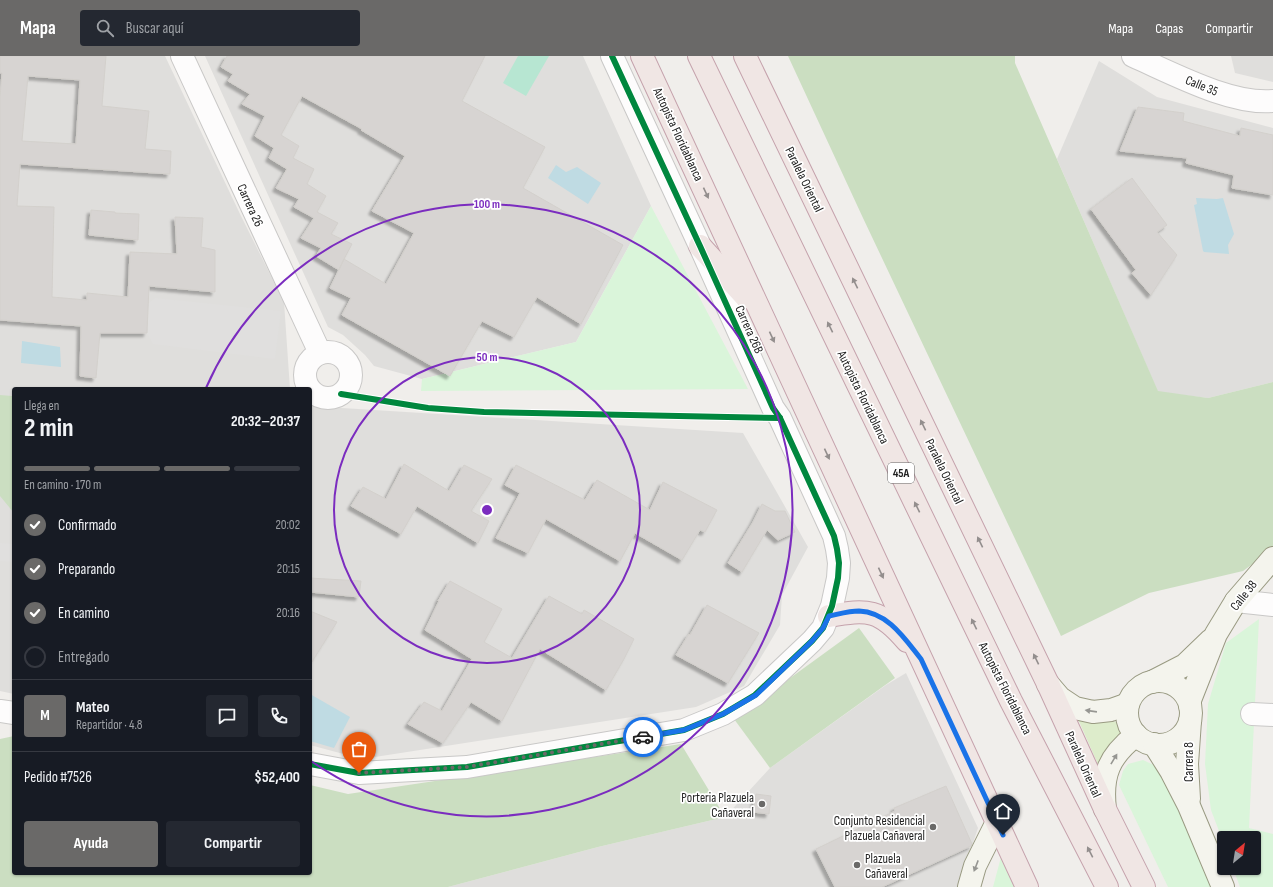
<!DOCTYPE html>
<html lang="es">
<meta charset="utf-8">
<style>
:root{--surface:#171b24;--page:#242831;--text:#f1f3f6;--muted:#9ea1a6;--line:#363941;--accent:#6a6968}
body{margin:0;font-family:"Sofia Sans Condensed",sans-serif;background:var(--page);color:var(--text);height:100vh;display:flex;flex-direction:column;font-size:15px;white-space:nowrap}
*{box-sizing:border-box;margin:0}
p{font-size:13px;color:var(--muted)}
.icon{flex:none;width:22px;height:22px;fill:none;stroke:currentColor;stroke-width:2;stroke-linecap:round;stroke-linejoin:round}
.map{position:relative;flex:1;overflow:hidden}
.sheet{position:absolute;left:12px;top:331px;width:300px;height:488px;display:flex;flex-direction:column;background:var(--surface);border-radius:4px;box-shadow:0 1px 3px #0004}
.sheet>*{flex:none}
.needle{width:26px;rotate:30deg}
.controls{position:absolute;left:1217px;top:775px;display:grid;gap:8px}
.controls a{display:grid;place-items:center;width:44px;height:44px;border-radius:4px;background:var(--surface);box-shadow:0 1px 3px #0004;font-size:20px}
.pin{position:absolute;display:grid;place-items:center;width:34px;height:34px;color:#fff;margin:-41px -17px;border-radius:50% 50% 50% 0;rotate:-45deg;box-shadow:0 0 4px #0007}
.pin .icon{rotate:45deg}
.courier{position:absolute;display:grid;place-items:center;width:40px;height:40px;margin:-20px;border:3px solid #1a73e8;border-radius:50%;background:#fff;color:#222;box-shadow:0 1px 5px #0007}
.overview em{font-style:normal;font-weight:700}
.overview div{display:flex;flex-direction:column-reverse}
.overview{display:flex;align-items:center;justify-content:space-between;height:68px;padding:0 12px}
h1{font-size:26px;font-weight:700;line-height:30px}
.bar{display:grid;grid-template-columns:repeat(4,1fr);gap:6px 4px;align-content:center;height:48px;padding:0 12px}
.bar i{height:5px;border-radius:3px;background:var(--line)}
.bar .current{background:var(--accent)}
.bar p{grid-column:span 4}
.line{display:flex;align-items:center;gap:10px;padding:0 12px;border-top:1px solid var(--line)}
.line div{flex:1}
.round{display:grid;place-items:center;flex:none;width:42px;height:42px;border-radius:4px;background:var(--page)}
ol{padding:0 12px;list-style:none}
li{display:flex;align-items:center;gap:12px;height:44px}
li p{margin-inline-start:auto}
li .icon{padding:4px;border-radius:50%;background:var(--accent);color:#fff;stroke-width:4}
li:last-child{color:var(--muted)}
li i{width:22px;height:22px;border:2px solid var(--line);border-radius:50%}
.cta{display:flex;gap:8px;margin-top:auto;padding:8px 12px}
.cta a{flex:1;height:46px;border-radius:4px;background:var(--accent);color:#fff;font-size:16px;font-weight:700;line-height:46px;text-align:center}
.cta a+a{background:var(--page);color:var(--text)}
header{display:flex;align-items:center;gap:24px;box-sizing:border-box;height:56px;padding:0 20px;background:var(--accent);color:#fff}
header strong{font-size:19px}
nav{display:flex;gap:22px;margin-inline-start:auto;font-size:14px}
.search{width:280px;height:36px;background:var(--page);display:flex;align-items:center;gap:10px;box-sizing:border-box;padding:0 14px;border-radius:4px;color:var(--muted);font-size:15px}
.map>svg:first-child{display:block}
</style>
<header>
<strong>Mapa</strong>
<div class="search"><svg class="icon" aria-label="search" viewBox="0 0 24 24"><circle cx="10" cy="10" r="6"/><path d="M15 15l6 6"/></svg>Buscar aquí</div>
<nav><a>Mapa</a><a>Capas</a><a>Compartir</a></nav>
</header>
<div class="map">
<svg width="1273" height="831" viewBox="0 0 1273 831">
<defs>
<filter id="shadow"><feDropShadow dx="-3.5" dy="3.5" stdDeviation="1" flood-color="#0004"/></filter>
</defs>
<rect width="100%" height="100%" fill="#f0eeeb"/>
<g fill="#dfdedc">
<path d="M0,0H165L240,158L284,246L290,333H14V638L0,635Z"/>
<path d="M205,0H583L651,150L576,286L422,323L374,310L365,299L343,279L328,271Z"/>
<path d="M1231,0H1273V26L1235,17Z"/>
<path d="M1099,5L1157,41L1273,72V326L1208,342L1158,336L1057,103Z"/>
<path d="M310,350L743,377L808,491L782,539L780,569L744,630L696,651L362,703L310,689Z"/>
<path d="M906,617L978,772L958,831H448L598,791L725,761L770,712L886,629Z"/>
</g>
<path fill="#ddeccb" d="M1078,663L1119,666L1127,676L1100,713Z"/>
<g fill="#cbdec1">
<path d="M788,0H1015V7L1158,335L1208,342L1273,326V493L1243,515L1149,537L1061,580L863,162Z"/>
<path d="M0,339L12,340V365H14V457L0,440Z"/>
<path d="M859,572L895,622L770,712L734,663Z"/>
<path d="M14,680V817H310V729L348,738L681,688L725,761L598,791L448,831H0V683Z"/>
</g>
<g fill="#daf5da">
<path d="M651,150L748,333L421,335L422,323L576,286Z"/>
<path d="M1259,563L1249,772L1273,778V831H1240L1233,812H1254V782H1224V788L1211,754L1205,708L1208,648L1226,587Z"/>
<path d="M1143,704L1156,710L1166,722L1211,831H1168L1119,729L1123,715L1128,708Z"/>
<path d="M1001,801L1015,831H993Z"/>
</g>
<path fill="#b7e6d2" d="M518,0H549L526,40L503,27Z"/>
<g fill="#e0dfde">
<path d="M155,242L281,255L275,303L153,288L147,277L148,248Z"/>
<path d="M0,487L14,488V506L0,505Z"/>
</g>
<g fill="#bfdbe3">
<path d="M556,109L566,116L577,111L601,127L588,148L548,122Z"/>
<path d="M1196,142L1217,143L1223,142L1234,178L1228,189L1229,198L1204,196L1203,195L1194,149L1197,148Z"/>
<path d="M22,285L60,291L61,311L21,307Z"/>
<path d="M310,638L350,661L334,692L310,685Z"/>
</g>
<g fill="#d7d4d2" stroke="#d3d0cc" fill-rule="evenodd" filter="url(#shadow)">
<path d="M0,0H106L102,50L149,55L145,93L171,95L170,118L20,108L17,150L54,151L52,241L87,244V237L128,241L130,196L177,198L175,161L203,162L201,191L215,194V236L149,230L147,277H100L96,322L80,320L81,270L0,264V40L2,17H0ZM28,20L80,24L76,88L22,85Z"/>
<path d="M227,0H485L462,45L545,91L523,132L623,189L581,268L537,241L514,281L482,265L450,320L342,259L351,242L330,232L344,203L339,214L316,200L321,192L301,182L314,162L294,151L299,143L276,132L287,113L269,102L274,92L255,80L265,60L242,48L250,38L228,25L233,18L221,11ZM302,40L362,73L361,74L405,100L372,155L414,177L386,228L344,203L352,188L331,178L338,167L317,156L326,140L307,128L314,113L293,102L299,90L281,79Z"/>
<path d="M1138,51L1184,57L1183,65L1240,80L1241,72L1273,79V139L1232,132L1234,119L1186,107L1187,102L1120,95Z"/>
<path d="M1132,122L1167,169L1157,176L1177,199L1151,239L1132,217L1136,214L1091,153Z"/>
<path d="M91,154L115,156V157L139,158L138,184L89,179Z"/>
<path d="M404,408L449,435L464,409L492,423L471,455L489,465L478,487L417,450L401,478L351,450L363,431L386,443Z"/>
<path d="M516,409L585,444L597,424L650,454L663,426L717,454L705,476L700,474L682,504L635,477L620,505L546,463L528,497L496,482L520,437L505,429Z"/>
<path d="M762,448L775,455H785L795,476L778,484L767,474L742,516L728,507L753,466Z"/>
<path d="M310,522L361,525L359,541L310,536Z"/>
<path d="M450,525L502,553L484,586L512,602L549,540L582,558L584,554L634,583L624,603L606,634L540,593L502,665L471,646L443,687L408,668L424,646L442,655L472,603L425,574L439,545H438Z"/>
<path d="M707,549L759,577L728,627L676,599L689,578L690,579Z"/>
<path d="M310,555L337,566L310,609Z"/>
<path d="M946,730L972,788L971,790L882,831H835L816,793L895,755L894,752Z"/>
<path d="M756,738L771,740L769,758L753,756Z"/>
</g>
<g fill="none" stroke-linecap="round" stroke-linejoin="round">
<g stroke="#c9c8c7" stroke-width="24">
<g id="minor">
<path d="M182,0L320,297"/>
<path d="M1133,0C1172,17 1231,49 1273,45"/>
<circle cx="328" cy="319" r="23"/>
<path d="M1236,545L1273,549"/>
<path d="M1252,658L1273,659"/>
</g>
</g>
<g stroke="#c9c8c7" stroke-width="24">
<g id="tertiary">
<path d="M0,655L14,657"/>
<path d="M310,708L359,717L467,711L684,674L723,658L755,639L812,585L823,572L832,550L838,522L839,507L837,493L834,480L780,362L773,352L700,190L612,0"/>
</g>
</g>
<g stroke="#999a82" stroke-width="24">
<g id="secondary">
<circle cx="1159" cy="657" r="32"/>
<path d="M1152,626L1185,609L1211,584"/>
<path d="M1048,628L1060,642L1075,652L1093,656L1111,654L1128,648"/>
<path d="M1190,650V644L1216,578L1236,545L1273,502"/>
<path d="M1154,688L1171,715L1189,750L1223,831"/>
<path d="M1189,743L1187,708L1190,665"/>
<path d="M1105,753C1101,719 1109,700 1136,679"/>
<path d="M969,831L975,810L997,766"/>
</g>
</g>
<g stroke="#c5a2ac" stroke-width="24">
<g id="trunk">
<path d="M642,0L1027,831"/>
<path d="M699,0L1011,645L1107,831"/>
<path d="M745,0L1048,628L1105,753L1144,831"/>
<path d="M700,190L746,241"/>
<path d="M829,560C868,553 880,553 907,585"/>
</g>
</g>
<use href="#minor" stroke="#fdfcfc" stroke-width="22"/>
<use href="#tertiary" stroke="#fdfcfc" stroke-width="22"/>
<use href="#secondary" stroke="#f4f4ed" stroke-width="22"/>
<use href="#trunk" stroke="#f0e6e4" stroke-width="22"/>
<g stroke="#fff" stroke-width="8">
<g id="cycleway">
<path d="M341,338L428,352L484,356L780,362"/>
<path d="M310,708L359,717L467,711L684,674L723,658L755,639L812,585L823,572L832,550L838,522L839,507L837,493L834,480L780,362L773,352L700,190L612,0"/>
</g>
</g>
<use href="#cycleway" stroke="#00873e" stroke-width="6"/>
</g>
<defs><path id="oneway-solid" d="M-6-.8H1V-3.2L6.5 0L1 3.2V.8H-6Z"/></defs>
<g fill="#938e8d">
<use href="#oneway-solid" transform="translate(706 137) rotate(65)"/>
<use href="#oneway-solid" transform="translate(855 227) rotate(-116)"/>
<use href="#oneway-solid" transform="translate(830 271) rotate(-116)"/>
<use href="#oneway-solid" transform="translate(772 281) rotate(65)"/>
<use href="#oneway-solid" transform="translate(923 369) rotate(-116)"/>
<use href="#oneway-solid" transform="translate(827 398) rotate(65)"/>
<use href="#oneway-solid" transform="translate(917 451) rotate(-116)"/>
<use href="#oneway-solid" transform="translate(980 486) rotate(-116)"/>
<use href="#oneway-solid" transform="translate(881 517) rotate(65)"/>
<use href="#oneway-solid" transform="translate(974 568) rotate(-116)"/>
<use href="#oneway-solid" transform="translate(1036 603) rotate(-116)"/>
<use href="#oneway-solid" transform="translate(1090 796) rotate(-117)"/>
</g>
<g fill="#969692">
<use href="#oneway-solid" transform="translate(1091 655) rotate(-172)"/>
<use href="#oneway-solid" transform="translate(1114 703) rotate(-59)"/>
<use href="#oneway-solid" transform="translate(976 810) rotate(111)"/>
</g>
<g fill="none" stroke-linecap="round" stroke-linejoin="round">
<path stroke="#6a6968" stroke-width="4" stroke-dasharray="0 7.2" d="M359,717L467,711L643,681"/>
<path stroke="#1a73e8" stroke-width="5" d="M643,681L684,674L723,658L756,639L812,585L823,572L829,560C839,558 849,555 859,555C888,556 905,583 921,603L1003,779"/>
</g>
<g fill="none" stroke="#7b2cbf" stroke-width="2">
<circle cx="487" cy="454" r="153"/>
<path d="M206 332A306 306 0 1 1 311 705"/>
</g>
<g fill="#6a6968" stroke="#fff" stroke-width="1.5">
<circle cx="762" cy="748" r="4"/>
<circle cx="933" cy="771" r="4"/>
<circle cx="857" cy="809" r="4"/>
</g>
<g text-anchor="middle" stroke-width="3.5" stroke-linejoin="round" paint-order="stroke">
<rect fill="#fff" stroke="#646464" stroke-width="1" x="888" y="407" width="26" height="20" rx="3"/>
<g font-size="12" font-weight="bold" fill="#222">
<text x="901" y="421">45A</text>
</g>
<g font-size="13" fill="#222" stroke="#fff">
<text transform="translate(1202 29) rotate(22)" y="5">Calle 35</text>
<text transform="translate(679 78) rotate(65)" y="5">Autopista Floridablanca</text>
<text transform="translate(805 123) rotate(64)" y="5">Paralela Oriental</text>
<text transform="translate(251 149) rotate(65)" y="5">Carrera 26</text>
<text transform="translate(750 273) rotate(66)" y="5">Carrera 26B</text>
<text transform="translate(864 341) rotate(64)" y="5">Autopista Floridablanca</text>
<text transform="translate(945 415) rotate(64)" y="5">Paralela Oriental</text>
<text transform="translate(1243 539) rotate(-52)" y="5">Calle 38</text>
<text transform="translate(1006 632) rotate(63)" y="5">Autopista Floridablanca</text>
<text transform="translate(1188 706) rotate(-90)" y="5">Carrera 8</text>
<text transform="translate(1084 708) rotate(66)" y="5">Paralela Oriental</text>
</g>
<g font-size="13" fill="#222" stroke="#fff" text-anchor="end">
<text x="754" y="746">Porteria Plazuela<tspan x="754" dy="15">Cañaveral</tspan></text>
<text x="925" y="769">Conjunto Residencial<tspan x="925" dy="15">Plazuela Cañaveral</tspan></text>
<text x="865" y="807" text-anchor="start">Plazuela<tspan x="865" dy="15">Cañaveral</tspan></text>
</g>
</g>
<circle cx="487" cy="454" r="6" fill="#7b2cbf" stroke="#fff" stroke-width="2"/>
<g font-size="12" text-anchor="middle" font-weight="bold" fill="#7b2cbf" stroke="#fff" stroke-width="3.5" stroke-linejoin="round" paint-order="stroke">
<text x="487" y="152">100 m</text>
<text x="487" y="305">50 m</text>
</g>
</svg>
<div class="controls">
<a><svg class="needle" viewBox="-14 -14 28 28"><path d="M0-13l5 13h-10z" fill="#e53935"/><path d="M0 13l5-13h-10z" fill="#9ea1a6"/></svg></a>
</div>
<div class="pin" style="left:359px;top:717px;background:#ea580c"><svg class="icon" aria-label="bag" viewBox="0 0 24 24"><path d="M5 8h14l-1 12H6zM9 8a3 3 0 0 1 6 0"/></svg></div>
<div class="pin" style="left:1003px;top:779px;background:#1f2937"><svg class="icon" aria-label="home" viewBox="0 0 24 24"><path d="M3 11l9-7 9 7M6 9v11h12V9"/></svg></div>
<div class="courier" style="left:643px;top:681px"><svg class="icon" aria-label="car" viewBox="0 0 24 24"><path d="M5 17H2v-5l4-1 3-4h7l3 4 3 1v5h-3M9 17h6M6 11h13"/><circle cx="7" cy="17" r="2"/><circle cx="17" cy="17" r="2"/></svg></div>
<section class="sheet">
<div class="overview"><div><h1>2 min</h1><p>Llega en</p></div><em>20:32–20:37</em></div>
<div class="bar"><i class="current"></i><i class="current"></i><i class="current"></i><i></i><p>En camino · 170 m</p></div>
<ol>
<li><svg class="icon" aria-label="check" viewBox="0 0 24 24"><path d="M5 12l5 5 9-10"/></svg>Confirmado<p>20:02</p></li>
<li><svg class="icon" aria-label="check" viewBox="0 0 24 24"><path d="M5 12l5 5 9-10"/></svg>Preparando<p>20:15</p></li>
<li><svg class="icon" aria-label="check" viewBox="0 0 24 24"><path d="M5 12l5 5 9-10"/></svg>En camino<p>20:16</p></li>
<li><i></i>Entregado</li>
</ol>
<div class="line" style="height:72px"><b class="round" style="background:var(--accent);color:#fff">M</b><div><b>Mateo</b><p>Repartidor · 4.8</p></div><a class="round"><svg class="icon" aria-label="chat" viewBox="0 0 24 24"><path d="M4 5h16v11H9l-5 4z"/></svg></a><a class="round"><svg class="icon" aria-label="phone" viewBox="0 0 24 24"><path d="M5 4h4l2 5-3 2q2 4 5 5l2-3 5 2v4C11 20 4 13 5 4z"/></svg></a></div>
<div class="line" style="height:52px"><div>Pedido #7526</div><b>$52,400</b></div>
<div class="cta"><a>Ayuda</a><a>Compartir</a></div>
</section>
</div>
